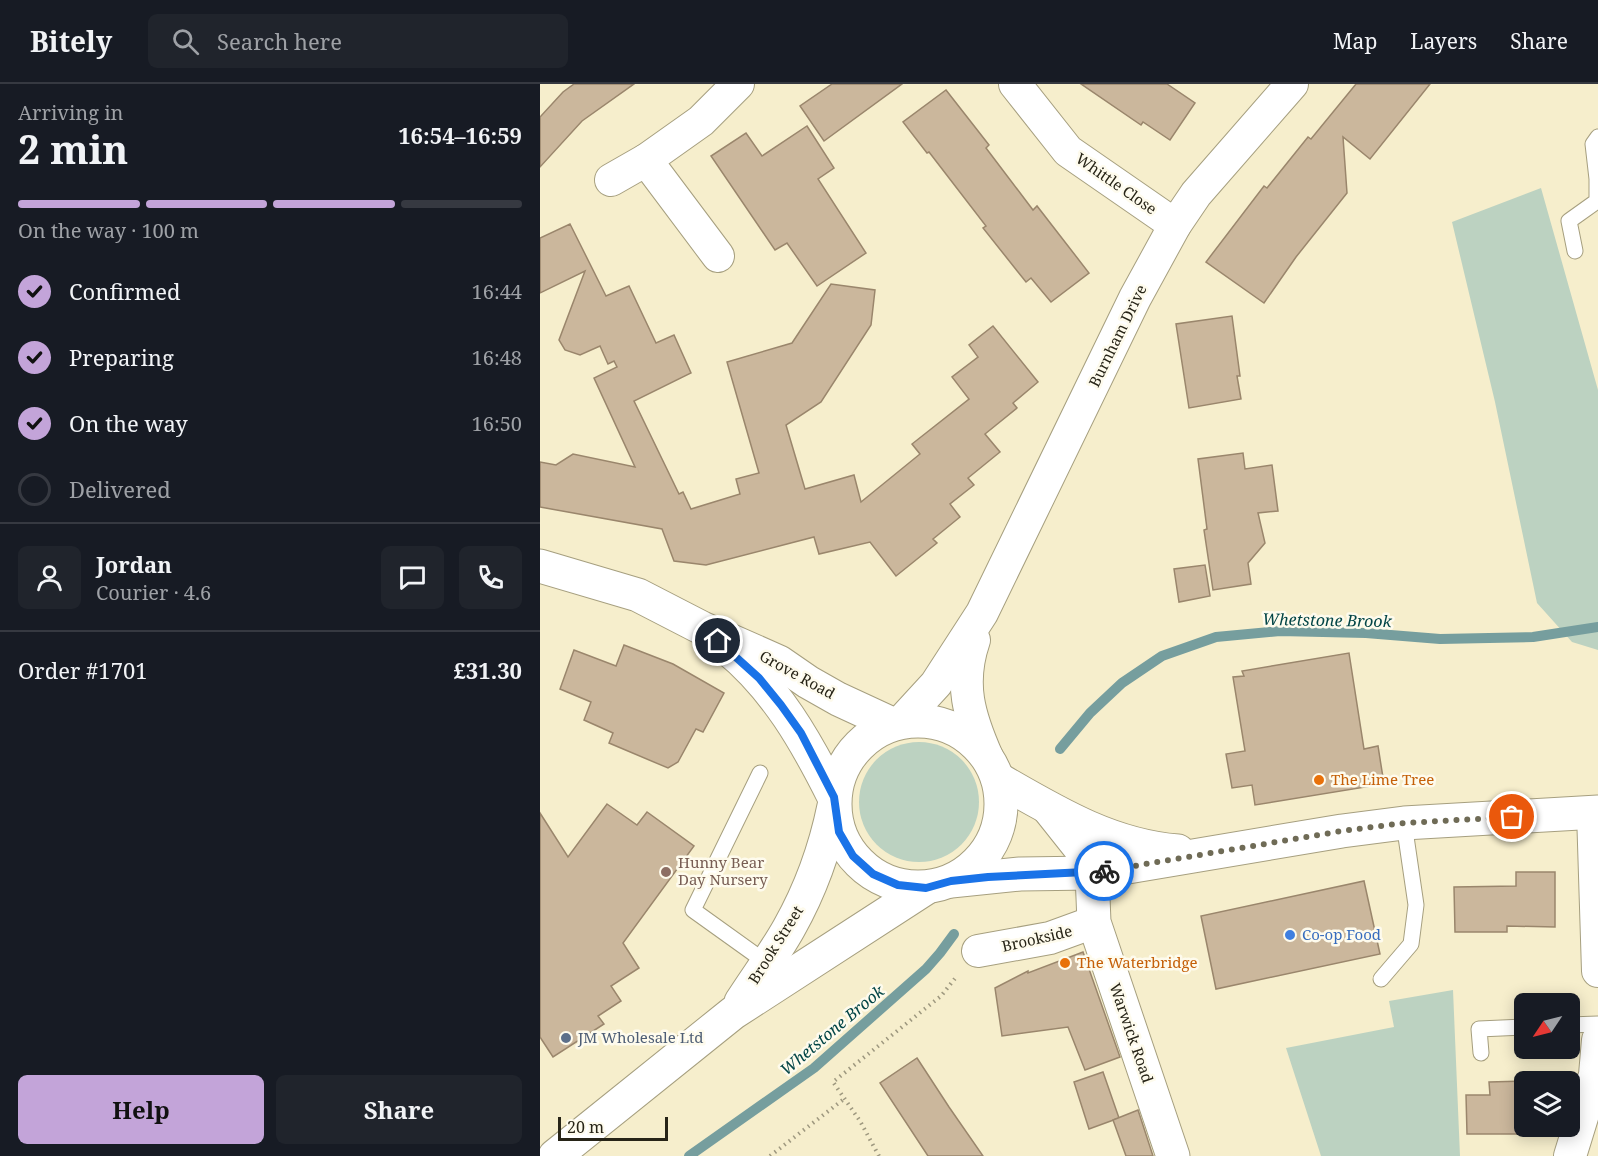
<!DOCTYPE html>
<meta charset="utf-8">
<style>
:root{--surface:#171b24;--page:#20242c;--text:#f1f3f6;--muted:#9ea1a6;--line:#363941;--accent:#c3a4d9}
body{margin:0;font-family:"Noto Serif",serif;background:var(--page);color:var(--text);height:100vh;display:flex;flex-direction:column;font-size:22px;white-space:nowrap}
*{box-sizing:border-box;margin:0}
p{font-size:20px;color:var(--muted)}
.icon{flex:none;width:33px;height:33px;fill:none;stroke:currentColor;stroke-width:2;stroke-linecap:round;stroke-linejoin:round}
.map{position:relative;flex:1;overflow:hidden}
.sheet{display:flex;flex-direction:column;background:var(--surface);width:540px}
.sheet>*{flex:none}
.needle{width:39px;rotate:235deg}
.controls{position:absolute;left:974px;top:909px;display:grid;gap:12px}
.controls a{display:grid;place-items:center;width:66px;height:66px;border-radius:9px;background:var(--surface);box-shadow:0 3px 15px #0003;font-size:30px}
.scale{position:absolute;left:18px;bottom:15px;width:110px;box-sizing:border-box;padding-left:6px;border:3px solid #272417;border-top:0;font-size:16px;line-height:21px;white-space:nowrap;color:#272417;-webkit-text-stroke:4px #fefbed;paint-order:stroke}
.pin{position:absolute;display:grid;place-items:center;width:51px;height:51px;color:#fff;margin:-26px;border:3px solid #fff;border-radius:50%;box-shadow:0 2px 6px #0007}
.courier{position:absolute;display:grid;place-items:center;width:60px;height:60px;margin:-30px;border:4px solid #1a73e8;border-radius:50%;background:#fff;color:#222;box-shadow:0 2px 8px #0007}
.head em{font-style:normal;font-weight:700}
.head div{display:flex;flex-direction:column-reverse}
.head{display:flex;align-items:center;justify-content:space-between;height:102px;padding:0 18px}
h1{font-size:39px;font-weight:700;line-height:45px}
.bar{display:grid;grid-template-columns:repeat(4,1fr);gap:9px 6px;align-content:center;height:72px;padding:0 18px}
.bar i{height:8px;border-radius:4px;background:var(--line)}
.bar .current{background:var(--accent)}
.bar p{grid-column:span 4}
.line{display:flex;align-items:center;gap:15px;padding:0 18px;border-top:2px solid var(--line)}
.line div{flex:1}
.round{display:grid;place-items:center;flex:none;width:63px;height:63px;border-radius:9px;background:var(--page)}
ol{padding:0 18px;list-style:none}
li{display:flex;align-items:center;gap:18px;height:66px}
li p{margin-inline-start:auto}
li .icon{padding:6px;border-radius:50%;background:var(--accent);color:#111;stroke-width:4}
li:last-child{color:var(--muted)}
li i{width:33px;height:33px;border:3px solid var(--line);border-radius:50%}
.button{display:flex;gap:12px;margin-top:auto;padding:12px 18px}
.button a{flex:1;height:69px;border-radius:9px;background:var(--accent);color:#111;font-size:24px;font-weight:700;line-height:69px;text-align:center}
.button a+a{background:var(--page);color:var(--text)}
header{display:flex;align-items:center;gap:36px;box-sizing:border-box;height:84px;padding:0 30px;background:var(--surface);border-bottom:2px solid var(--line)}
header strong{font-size:28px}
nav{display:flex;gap:33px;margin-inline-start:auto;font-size:21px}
.search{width:420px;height:54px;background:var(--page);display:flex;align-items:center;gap:15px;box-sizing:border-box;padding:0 21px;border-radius:9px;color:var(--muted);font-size:22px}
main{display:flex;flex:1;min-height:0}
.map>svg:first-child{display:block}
</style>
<header>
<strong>Bitely</strong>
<div class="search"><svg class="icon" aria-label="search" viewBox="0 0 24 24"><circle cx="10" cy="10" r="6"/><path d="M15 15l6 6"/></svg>Search here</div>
<nav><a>Map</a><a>Layers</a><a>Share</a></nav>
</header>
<main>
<section class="sheet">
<div class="head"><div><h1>2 min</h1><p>Arriving in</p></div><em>16:54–16:59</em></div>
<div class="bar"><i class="current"></i><i class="current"></i><i class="current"></i><i></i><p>On the way · 100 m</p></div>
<ol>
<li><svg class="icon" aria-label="check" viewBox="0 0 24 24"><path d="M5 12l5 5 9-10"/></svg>Confirmed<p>16:44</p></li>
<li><svg class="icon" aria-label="check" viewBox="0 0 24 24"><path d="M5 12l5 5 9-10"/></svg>Preparing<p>16:48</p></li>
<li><svg class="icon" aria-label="check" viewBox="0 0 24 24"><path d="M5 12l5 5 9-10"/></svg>On the way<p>16:50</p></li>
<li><i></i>Delivered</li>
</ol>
<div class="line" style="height:108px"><a class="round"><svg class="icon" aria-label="person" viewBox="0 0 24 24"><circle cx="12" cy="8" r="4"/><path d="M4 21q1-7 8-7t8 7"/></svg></a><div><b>Jordan</b><p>Courier · 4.6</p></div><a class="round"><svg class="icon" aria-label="chat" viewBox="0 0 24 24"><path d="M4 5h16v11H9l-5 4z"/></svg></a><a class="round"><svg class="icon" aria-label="phone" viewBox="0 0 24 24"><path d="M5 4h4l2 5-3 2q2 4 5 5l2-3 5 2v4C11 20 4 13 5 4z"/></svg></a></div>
<div class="line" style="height:78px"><div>Order #1701</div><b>£31.30</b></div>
<div class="button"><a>Help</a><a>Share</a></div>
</section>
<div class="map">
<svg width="1058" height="1072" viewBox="0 0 1058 1072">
<rect width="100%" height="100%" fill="#f6eecc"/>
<g fill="#bcd2c1">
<path d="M1001,104L1058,306V566L1032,558L997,519L955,318L912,138Z"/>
<circle cx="379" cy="718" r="60"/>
<path d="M913,906L920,1072H781L746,964L854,943L849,917Z"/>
</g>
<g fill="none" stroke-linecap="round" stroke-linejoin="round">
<g stroke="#769e9e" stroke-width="10">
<path d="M520,665L550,629L582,599L622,572L676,553L740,547L826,549L900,555L993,553L1058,543"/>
<path d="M149,1072L274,984L386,885L400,869L414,850"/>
</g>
</g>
<g fill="#cbb79c" stroke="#9a866c" stroke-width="1.5">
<path d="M34,0H94L42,37L0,83V33L23,8Z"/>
<path d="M292,0H362L284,57L260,22Z"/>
<path d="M541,0H627L655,19L630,56L603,38L601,41Z"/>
<path d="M816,0H890L830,75L803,53L807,109L756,173L724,219L666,178L724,102L727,104L768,53L771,55Z"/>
<path d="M406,6L449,61L446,64L493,126L497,122L549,189L511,218L491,194L486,198L443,144L446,142L389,68L387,69L363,38Z"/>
<path d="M267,42L294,84L278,95L326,169L277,202L247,159L235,166L171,72L206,49L222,72Z"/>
<path d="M30,140L66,212L89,202L116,259L134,251L151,289L94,317L139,410L143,408L151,425L200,410L196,395L219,389L187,278L252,259L291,200L335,206L331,241L281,318L246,341L265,405L314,391L321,418L380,370L372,360L429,315L412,293L438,273L429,261L453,242L498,298L473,319L477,324L445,350L460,368L428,394L434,401L410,420L420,433L393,455L397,459L356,492L330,458L279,470L274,453L166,481L134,477L122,445L0,423V378L16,381L33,370L95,383L54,294L77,283L74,277L68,280L60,262L40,271L25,266L19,256L45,187L0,209V154Z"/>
<path d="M692,232L700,292H697L701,315L649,324L636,240Z"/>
<path d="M703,369L705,385L732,381L738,427L718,429L725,459L708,479L711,500L673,506L664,446L667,445L658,375Z"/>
<path d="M665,481L670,512L639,518L634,485Z"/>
<path d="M84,561L133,580L184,609L163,648L156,645L138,678L128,684L69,659L73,649L44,636L51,618L20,605L34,566L76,582Z"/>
<path d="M809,569L824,665L838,662L844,700L715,721L712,701L692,704L686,670L705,667L693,593L704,592L702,587Z"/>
<path d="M67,720L97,741L107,728L154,762L83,859L99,884L71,902L81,917L58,932L64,940L13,973L0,953V729L28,773Z"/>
<path d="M976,788H1015V843L967,842V848H915L914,803L976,802Z"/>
<path d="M824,797L840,870L676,905L661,832Z"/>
<path d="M543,868L580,973L545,986L528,943L462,952L455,904L488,887V889Z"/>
<path d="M377,974L409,1023L443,1072H388L340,999Z"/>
<path d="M563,988L579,1034L549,1045L534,998Z"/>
<path d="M988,997L984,998V1042H990V1050H927L926,1011H950L949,998Z"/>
<path d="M598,1026L613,1072H586L573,1036Z"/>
</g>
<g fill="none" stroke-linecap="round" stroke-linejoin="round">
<g stroke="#a69f7f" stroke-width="17">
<g id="service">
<path d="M1035,167L1029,137L1057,117V95L1053,60L1058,53"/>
<path d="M220,689L153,826L227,879"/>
<path d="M841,895L871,860L876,821L864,739"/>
<path d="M1029,941L1058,940"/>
<path d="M941,969L939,945L984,943"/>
</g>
</g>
<g stroke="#a69f7f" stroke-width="34">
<g id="minor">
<path d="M475,0L528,67L635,141"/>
<path d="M71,96L106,76"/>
<path d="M178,172L106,76L161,37L198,0"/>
<path d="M434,556C419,600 429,632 447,673"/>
<path d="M362,637L396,600L442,529L595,214L635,141L656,110L752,0"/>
<path d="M1053,728L1058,887"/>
<path d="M438,867L510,854L554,838"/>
<path d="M1030,1072L1055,991L1058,956"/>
</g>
</g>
<g stroke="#a69f7f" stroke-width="35">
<g id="tertiary">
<path d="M0,482L98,511L162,544L239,578L268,598L298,615L352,640"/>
<path d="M187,564C236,604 266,657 294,713"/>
<circle cx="378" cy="720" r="83"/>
<path d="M458,695C515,728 571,762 638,767"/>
<path d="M509,725L540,764L552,789L554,838L633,1072"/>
<path d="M411,797L480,790L552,789L802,747L864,739L1058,728"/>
<path d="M201,918C217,893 235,869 249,844C271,805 285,766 294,722"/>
<path d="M15,1072L193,929L386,804"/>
</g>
</g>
<g stroke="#9e987f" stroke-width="4" stroke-dasharray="1.5 4.5" stroke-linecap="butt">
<path d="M230,1072L304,1015"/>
<path d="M339,1072L320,1037L293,998L401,912L417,892"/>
</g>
<use href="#service" stroke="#fff" stroke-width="15"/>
<use href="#minor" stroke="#fff" stroke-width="32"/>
<use href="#tertiary" stroke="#fff" stroke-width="33"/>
</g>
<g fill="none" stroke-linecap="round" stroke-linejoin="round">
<path stroke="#6f6b56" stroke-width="6" stroke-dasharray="0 10.8" d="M564,787L802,747L864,739L972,733"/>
<path stroke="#1a73e8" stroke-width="8" d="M178,557L219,594L241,621L261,649L294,713L299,748L313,772L333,790L358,801L386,804L411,797L448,793L564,787"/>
</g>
<g fill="#e8710a" stroke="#fefbed" stroke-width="2">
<circle cx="779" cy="696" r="6"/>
<circle cx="525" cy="879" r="6"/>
</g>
<circle fill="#8d6e63" stroke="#fefbed" stroke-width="2" cx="126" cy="788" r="6"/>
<circle fill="#3f7fe0" stroke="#fefbed" stroke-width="2" cx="750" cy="851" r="6"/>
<circle fill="#5c6f8a" stroke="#fefbed" stroke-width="2" cx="26" cy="954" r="6"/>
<g text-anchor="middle" stroke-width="5" stroke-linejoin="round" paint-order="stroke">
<g font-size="15" fill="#272417" stroke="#fefbed">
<text transform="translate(576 100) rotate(35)" y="5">Whittle Close</text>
<text transform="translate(578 252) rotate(-64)" y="5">Burnham Drive</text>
<text transform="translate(257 591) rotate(29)" y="5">Grove Road</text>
<text transform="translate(497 855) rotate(-13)" y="5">Brookside</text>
<text transform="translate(236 861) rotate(-58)" y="5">Brook Street</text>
<text transform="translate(591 949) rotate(71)" y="5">Warwick Road</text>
</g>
<g font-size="15" fill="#c56008" stroke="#fefbed" text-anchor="start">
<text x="791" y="701">The Lime Tree</text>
<text x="537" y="884">The Waterbridge</text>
</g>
<g font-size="15" fill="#785e54" stroke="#fefbed" text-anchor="start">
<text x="138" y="784">Hunny Bear<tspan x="138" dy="17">Day Nursery</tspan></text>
</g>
<g font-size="15" fill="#366cbe" stroke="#fefbed" text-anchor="start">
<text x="762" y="856">Co-op Food</text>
</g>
<g font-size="15" fill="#4e5e75" stroke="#fefbed" text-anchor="start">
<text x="38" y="959">JM Wholesale Ltd</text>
</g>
<g font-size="16" font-style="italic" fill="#034546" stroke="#fefbed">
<text transform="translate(787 536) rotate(1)" y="6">Whetstone Brook</text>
<text transform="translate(292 946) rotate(-40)" y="6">Whetstone Brook</text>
</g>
</g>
</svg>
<div class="controls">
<a><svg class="needle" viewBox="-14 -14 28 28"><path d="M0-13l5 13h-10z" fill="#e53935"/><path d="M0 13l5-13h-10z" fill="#9ea1a6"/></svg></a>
<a><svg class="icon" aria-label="layers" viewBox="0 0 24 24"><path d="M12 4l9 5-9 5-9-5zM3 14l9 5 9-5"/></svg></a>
</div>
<div class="scale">20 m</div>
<div class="pin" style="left:972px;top:733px;background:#ea580c"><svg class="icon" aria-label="bag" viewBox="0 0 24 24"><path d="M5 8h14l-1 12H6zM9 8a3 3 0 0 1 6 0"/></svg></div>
<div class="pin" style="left:178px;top:557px;background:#1f2937"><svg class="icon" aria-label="home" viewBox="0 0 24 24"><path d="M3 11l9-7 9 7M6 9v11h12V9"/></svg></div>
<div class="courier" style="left:564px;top:787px"><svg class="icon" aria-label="bike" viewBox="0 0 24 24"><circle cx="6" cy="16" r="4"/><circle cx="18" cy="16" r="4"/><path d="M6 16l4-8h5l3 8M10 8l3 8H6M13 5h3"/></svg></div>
</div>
</main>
